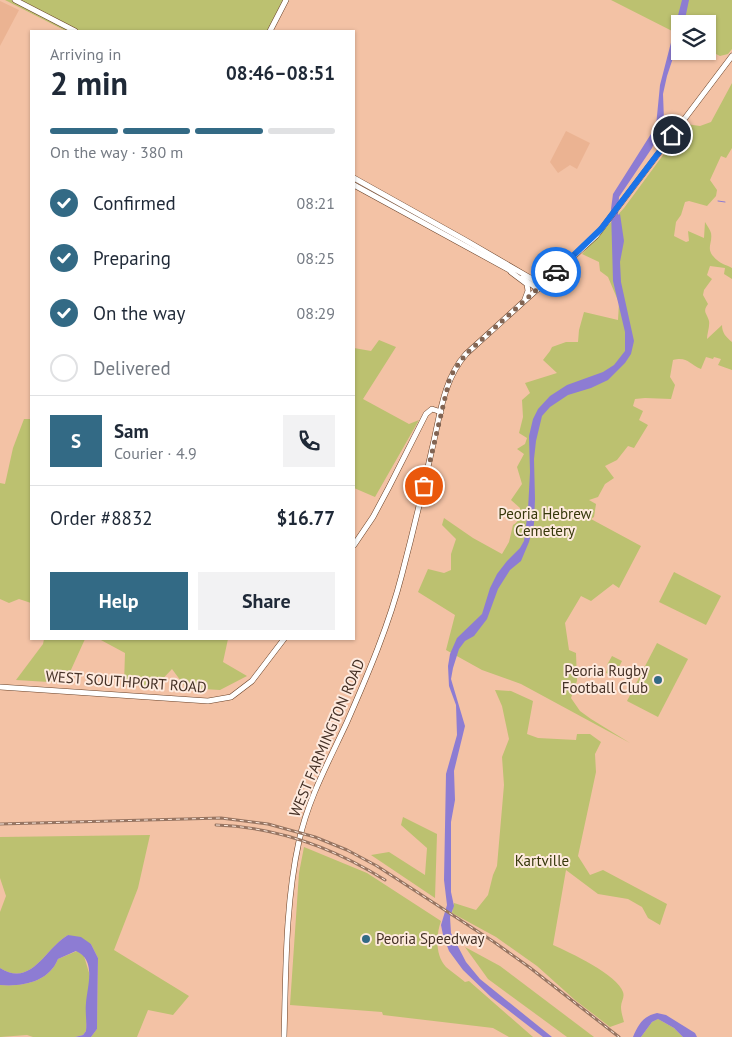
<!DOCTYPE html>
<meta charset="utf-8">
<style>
:root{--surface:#fff;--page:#f2f2f3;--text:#1f2937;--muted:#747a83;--line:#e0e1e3;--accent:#336a85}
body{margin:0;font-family:"PT Sans",sans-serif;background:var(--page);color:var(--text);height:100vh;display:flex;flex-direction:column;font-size:19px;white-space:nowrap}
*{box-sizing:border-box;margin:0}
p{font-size:16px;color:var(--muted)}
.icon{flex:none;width:28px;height:28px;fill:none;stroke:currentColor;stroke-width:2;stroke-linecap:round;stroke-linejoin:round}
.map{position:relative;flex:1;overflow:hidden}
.drawer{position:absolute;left:30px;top:30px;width:325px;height:610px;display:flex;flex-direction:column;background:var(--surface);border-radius:0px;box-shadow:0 1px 4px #0004}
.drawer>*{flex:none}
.buttons{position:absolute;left:671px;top:15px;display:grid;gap:10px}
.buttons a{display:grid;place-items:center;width:45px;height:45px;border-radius:0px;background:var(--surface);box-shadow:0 1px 4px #0004;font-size:25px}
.pin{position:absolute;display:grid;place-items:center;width:42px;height:42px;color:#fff;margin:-21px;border:2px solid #fff;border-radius:50%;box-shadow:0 1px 5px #0007}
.courier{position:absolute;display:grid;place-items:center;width:50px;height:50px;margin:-25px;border:4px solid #1a73e8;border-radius:50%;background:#fff;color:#222;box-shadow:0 1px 6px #0007}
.headline em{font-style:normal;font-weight:800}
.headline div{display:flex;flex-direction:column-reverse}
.headline{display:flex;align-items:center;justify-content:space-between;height:85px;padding:0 20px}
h1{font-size:32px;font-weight:800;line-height:38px}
.bar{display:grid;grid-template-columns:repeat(4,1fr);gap:8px 5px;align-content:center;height:60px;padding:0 20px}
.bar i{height:6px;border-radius:4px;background:var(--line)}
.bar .current{background:var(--accent)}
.bar p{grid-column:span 4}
.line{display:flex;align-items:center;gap:12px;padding:0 20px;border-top:1px solid var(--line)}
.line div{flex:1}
.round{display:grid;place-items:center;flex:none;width:52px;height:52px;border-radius:0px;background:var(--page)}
ol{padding:0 20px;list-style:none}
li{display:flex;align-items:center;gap:15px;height:55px}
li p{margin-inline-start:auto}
li .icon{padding:5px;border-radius:50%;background:var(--accent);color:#fff;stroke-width:4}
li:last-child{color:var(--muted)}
li i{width:28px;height:28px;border:2px solid var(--line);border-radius:50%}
.primary-button{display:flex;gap:10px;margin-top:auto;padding:10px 20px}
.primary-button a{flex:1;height:58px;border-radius:0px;background:var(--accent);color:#fff;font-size:20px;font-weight:800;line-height:58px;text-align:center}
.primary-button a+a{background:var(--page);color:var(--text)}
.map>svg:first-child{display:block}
</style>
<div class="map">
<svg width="732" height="1037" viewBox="0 0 732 1037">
<rect width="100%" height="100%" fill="#f3c2a5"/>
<g fill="#ebb392">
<path d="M0,1L19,10L0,46Z"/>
<path d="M566,131L590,143L577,169L570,165L558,173L550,162Z"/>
</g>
<g fill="#bcc170">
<path d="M5,0H288L271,31H66Z"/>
<path d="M611,0H732V49L728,54L720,56L708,50V24H680V35Z"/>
<path d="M732,83V148L726,158L721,156L710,180L717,190L716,196L707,206L689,201L685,202L681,215L676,222L674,236L686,242L689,241L688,231L704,238L705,222C707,226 710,229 711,233C713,244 704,249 717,260C721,264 727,265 732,268V279L724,274L725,268L710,266L707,275L712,279L704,290L703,295L708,304C702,312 707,313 709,321C710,326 707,334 707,339L722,325C722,333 726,337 732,342V370L718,365L721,359L714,357L713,359L706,357L701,369C689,364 687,356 673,360L670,377L675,385L671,399L645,398L635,399L633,406L643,411L639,420L648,425L634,448L628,446L617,460L605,466L614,478L605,484L598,497L589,500L596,504L594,517L591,519L641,546L619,588L613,584L591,601L581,596L565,623L569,650L576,653L577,681L571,698L580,711L591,719L630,743L521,684L482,670L446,650L455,615L418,592L428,569L444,573L451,570V554L456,539L442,525L444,518L473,538L502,554L509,542L513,525C520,521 520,515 520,508L511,500L522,484L517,467L524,454L517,449L525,444L527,438L519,433L523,417L522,400L530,393L525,383L557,373L543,360L550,351L552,347L566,342H578L579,330L584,312L618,320L619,303L608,277L600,271L599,262L582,254L624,208L686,124L700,126L711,122Z"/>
<path d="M379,340L396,347L363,399L409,424L419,420L375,497L354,488V348L371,351Z"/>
<path d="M24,419H31V603L19,599L9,603L0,599V483L5,484L13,448Z"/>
<path d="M674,572L721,596L706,625L659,602Z"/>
<path d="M44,639H85L65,683L16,680L43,644Z"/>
<path d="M99,639H228L223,662L247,676L220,690L186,688L172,669L155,687L124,684L125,653Z"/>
<path d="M657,643L688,659L658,717L627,701Z"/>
<path d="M612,656L622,661L618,669L619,671L617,677L606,673L608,667L614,669L607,665Z"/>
<path d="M495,690L511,691L533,701L527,734L538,738L576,740L577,734H590L601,742L595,754L596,772L578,856L590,875L603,870L667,904L660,925L648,918L642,907L628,899L598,894L566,870L553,945C569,952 618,975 623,992C625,998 621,1001 621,1007C621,1012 623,1018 624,1022L610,1027L575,1000L537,966L496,937L452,913L454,903L476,910L488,895L493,875L497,866L504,785L502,757L509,739L502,706Z"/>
<path d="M403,817L437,834L435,898L371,855L389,852L425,875L427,848L401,825Z"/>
<path d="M150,835L138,888L114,950L189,996L173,1015L148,1010L137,1037H91L97,1029L98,958L91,944L68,935C45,948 32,988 0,968V912L6,896L0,878V837Z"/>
<path d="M304,847L367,873L441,921C436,935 435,955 446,967C452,972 459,977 465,982L469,981L533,1037H509L493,1028L383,1015L382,1012L290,1005L299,873Z"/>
<path d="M465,947L500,966L594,1037H567L488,979Z"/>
<path d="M77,951L84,956L90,976L86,1031L83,1035L75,1037H33L27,1035L0,1037V985C22,987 49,982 58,959Z"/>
<path d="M658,1019L674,1028L683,1037H641L652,1022Z"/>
</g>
<g fill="#8d7cd3">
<path d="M682,0H689L684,24H680V37L667,76L663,94L664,120L652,148L619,197L618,215L620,214L624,241L620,262L621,282L634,341L631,354L625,363L608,380L591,388L568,395L550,407L542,416L536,441L534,459L535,499L534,524L529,542L521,561L510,570L498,589L487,619L474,636L465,641L459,649L453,668L451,679L465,726L454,771L455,800L451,822V892L454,906L450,917L451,933L466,962L480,979L552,1037H543L491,997L463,970L449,951L443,935L441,925L447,905L444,880L446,774L457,735L456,705L449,686L448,666L450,654L457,638L482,614L490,588L497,574L507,561L520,548L524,541L528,510L530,472L529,436L533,419L538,409L550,396L567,385L603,372L614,365L625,351V332L613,281L611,209L613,194L656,126L660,85Z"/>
<path d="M68,935L81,937L91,944L98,958L97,1029L91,1037H75L83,1035L86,1031C87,1021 85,1012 86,1003C87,987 97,960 76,951L58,959C49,982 22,987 0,985V968C32,988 45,948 68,935Z"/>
<path d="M657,1013L666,1015L695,1033L697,1037H683L674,1028L658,1019L652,1022L641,1037H633C638,1025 643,1016 657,1013Z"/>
</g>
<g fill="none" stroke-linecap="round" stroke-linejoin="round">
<path stroke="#8d7cd3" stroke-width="1" d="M718,201L725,202"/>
<g stroke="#683f25" stroke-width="6">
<g id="secondary">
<path d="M15,0L75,31"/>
<path d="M270,31L286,0"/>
<path d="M354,178L465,240L532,279L539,285L538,289"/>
<path d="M354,185L513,272"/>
<path d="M511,272L527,284L528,291L525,299"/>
<path d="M522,278L538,289"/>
<path d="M354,545L373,517L389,487L426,414L432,409L441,412"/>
<path d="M0,687L208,701L231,697L252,681L284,639"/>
<path d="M284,1037C286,972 285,905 299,841C308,799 329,761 347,722C368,674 389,625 402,574C413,532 423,490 432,449C440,416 443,380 466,354L596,236L732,56"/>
</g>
</g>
<use href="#secondary" stroke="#fff" stroke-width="5"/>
<g stroke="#977562" stroke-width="3">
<g id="rail">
<path d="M0,824L221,818L268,824L315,837L347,850L377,866L494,942L529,967L619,1037"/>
<path d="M216,825C276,827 334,848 385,880"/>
</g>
</g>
<use href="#rail" stroke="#feeade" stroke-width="1" stroke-dasharray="4" stroke-linecap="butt"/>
</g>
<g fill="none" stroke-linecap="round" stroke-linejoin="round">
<path stroke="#826452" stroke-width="5" stroke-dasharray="0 9" d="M424,486L449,381L454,370L466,354L556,272"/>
<path stroke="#1a73e8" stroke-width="6" d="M556,272L601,229L672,135"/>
</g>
<g fill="#336a85" stroke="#feeade" stroke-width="2">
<circle cx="658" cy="680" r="5"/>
<circle cx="366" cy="939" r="5"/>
</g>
<g text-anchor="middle" stroke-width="4" stroke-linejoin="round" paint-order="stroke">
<g font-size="15" fill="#37380b" stroke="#feeade">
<text x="545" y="519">Peoria Hebrew<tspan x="545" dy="17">Cemetery</tspan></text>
<text x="542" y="866">Kartville</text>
</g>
<g font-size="15" fill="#453126" stroke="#feeade" text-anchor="end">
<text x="648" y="676">Peoria Rugby<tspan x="648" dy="17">Football Club</tspan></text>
<text x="376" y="944" text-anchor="start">Peoria Speedway</text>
</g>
<g font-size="15" fill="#453126" stroke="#feeade">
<text transform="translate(126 682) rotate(4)" y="5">WEST SOUTHPORT ROAD</text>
<text transform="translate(327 738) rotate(-67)" y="5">WEST FARMINGTON ROAD</text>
</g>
</g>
</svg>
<div class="buttons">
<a><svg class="icon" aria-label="layers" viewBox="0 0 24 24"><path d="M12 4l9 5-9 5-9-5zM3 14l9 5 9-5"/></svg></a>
</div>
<div class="pin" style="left:424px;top:486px;background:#ea580c"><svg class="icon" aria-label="bag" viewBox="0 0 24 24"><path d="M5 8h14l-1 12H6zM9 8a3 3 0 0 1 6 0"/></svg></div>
<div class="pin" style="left:672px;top:135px;background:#1f2937"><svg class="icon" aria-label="home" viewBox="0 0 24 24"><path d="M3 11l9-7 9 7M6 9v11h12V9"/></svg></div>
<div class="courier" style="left:556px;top:272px"><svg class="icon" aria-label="car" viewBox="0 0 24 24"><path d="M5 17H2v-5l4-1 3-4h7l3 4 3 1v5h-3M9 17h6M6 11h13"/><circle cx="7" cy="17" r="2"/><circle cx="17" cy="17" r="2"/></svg></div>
<section class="drawer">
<div class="headline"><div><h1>2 min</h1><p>Arriving in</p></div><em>08:46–08:51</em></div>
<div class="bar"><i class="current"></i><i class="current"></i><i class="current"></i><i></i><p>On the way · 380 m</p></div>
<ol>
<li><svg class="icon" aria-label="check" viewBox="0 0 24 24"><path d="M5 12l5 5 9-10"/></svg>Confirmed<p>08:21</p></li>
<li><svg class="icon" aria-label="check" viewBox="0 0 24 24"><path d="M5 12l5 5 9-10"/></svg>Preparing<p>08:25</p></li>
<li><svg class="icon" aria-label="check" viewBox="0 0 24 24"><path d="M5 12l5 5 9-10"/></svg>On the way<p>08:29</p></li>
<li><i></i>Delivered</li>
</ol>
<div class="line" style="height:90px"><b class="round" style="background:var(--accent);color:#fff">S</b><div><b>Sam</b><p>Courier · 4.9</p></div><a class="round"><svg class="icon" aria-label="phone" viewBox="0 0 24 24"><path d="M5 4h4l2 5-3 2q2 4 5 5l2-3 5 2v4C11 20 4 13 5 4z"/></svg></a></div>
<div class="line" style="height:65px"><div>Order #8832</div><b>$16.77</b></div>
<div class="primary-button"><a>Help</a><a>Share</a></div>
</section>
</div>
